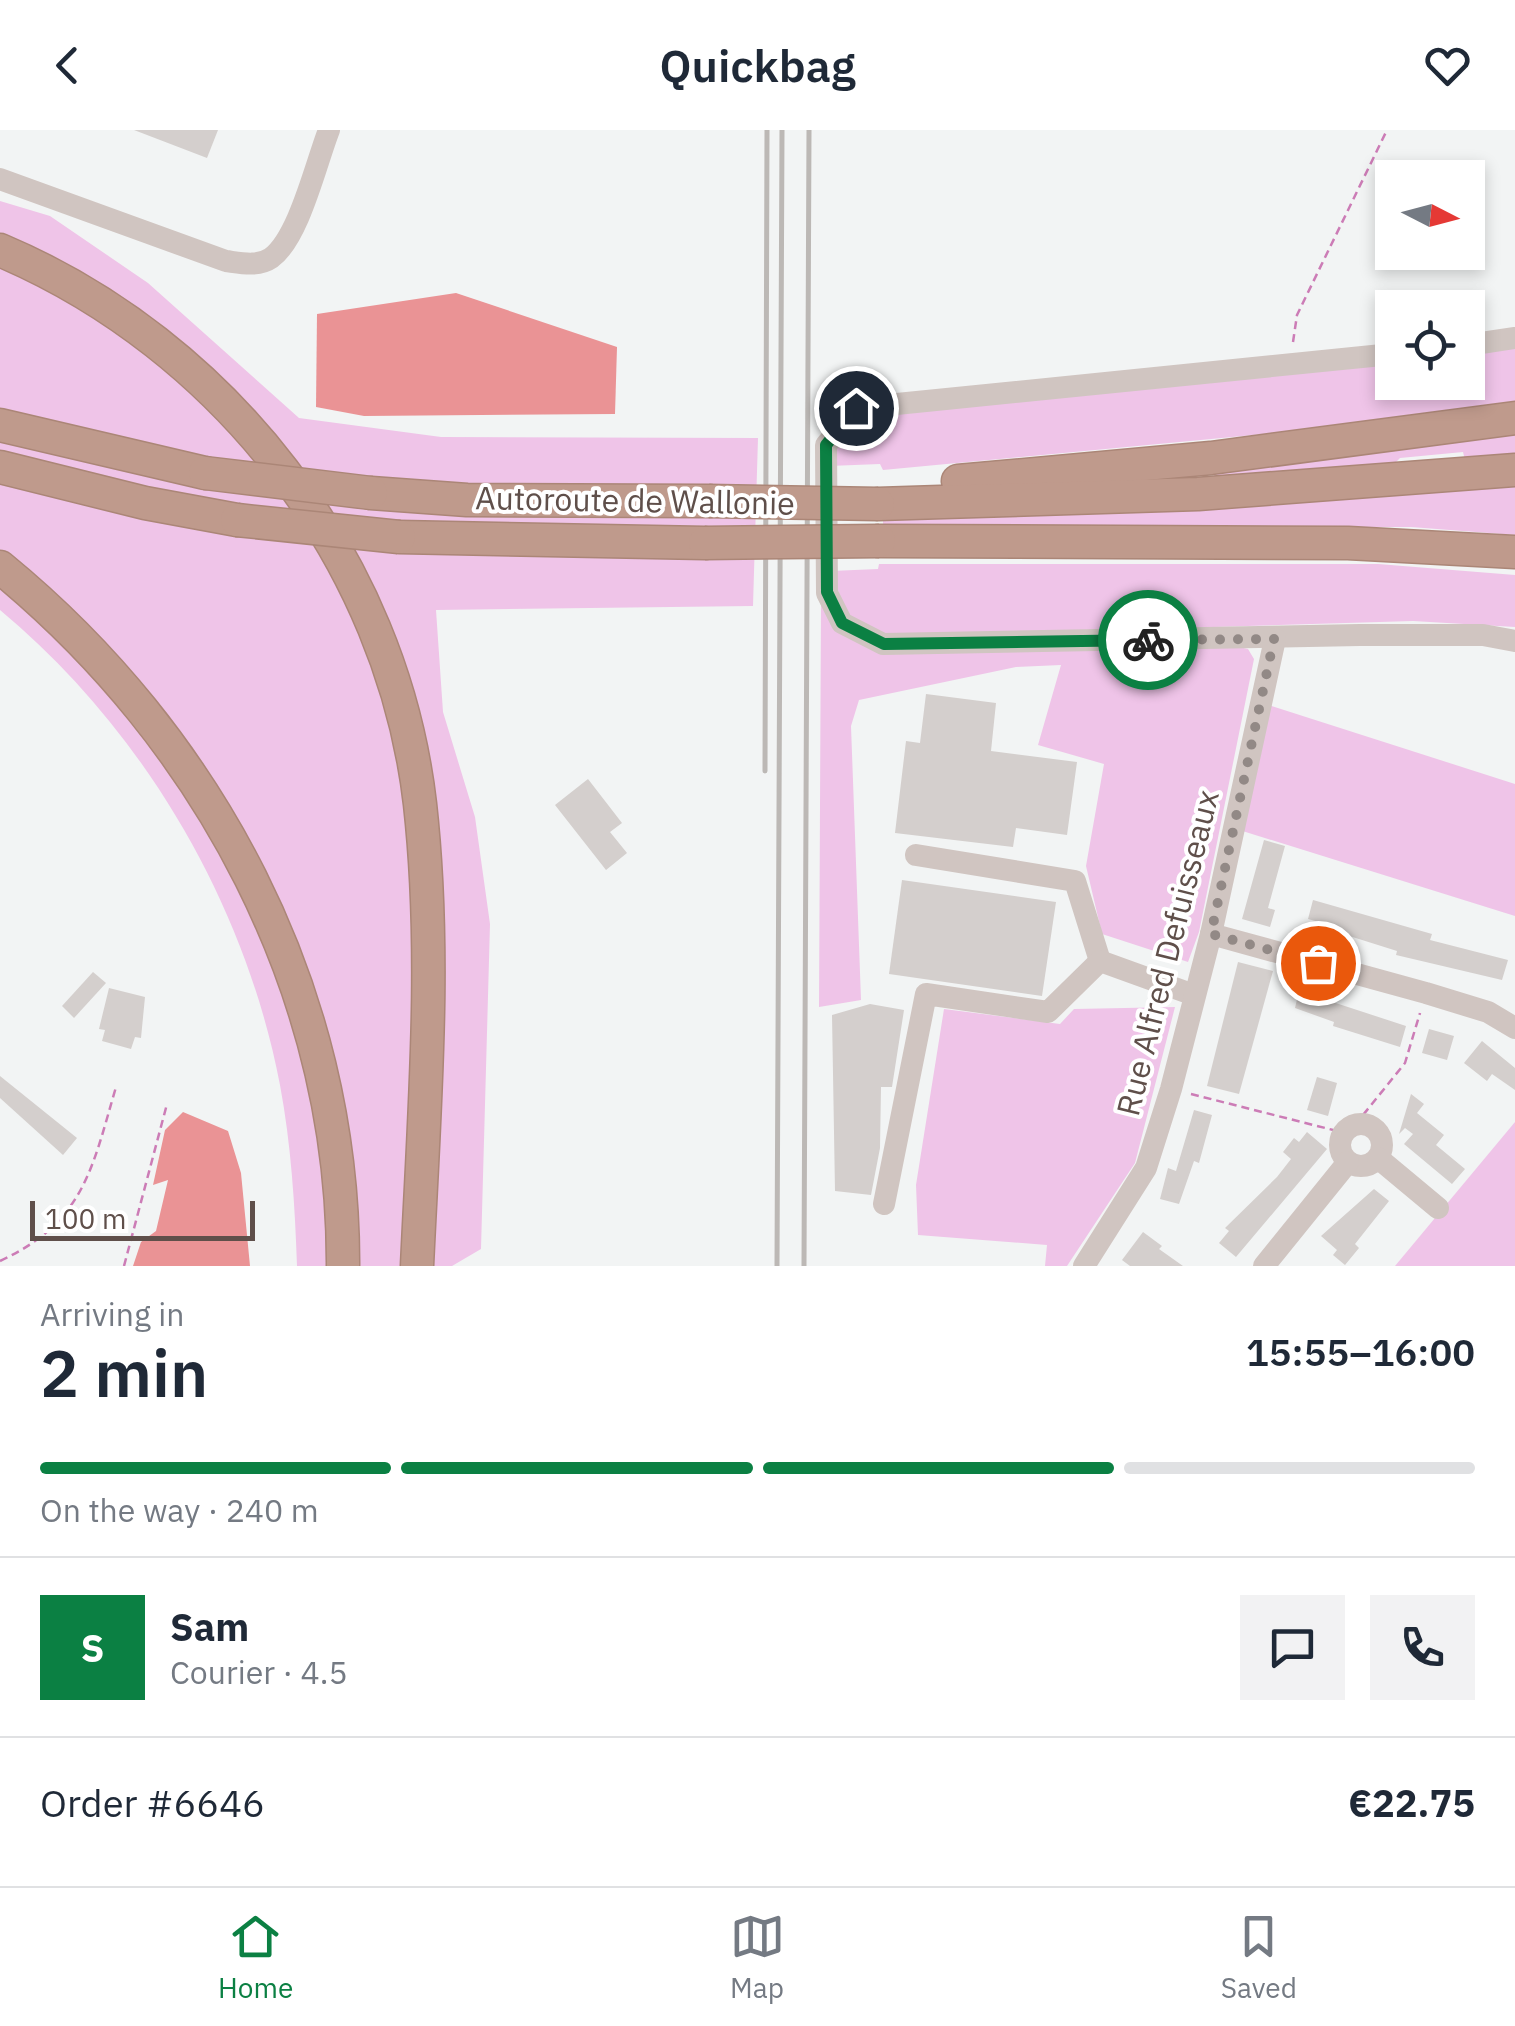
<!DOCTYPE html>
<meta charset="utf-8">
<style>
:root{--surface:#fff;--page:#f2f2f3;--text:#1f2937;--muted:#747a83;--line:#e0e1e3;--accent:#0b8043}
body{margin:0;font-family:"IBM Plex Sans",sans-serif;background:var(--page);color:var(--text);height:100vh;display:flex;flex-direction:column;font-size:38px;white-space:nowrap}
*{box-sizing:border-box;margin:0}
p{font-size:32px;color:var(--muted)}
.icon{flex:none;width:55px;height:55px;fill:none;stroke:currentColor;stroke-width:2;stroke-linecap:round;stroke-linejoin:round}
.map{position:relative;height:1136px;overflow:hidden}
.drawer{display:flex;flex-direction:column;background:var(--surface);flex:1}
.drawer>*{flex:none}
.needle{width:65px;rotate:96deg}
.tools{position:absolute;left:1375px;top:30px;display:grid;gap:20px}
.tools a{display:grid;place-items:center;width:110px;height:110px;border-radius:0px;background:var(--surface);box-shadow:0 5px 15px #0003;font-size:50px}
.scale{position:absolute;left:30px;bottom:25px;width:225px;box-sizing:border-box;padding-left:10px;border:5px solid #5f4f4a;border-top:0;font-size:28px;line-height:35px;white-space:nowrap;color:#5f4f4a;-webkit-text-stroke:8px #fff;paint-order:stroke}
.pin{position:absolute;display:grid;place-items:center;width:85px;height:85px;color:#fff;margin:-42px;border:5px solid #fff;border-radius:50%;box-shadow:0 2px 10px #0007}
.courier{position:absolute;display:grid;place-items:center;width:100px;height:100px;margin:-50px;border:8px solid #0b8043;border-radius:50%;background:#fff;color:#222;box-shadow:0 2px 12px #0007}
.head em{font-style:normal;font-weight:600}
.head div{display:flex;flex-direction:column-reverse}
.head{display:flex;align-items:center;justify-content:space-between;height:170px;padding:0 40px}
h1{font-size:65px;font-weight:600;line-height:75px}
.bar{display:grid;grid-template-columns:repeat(4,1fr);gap:15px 10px;align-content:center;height:120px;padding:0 40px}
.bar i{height:12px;border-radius:8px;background:var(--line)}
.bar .active{background:var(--accent)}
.bar p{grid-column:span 4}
.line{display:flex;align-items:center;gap:25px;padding:0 40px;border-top:2px solid var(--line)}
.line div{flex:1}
.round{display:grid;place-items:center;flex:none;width:105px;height:105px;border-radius:0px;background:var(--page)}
header{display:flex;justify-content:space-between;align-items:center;height:130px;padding:0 40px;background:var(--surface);font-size:45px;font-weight:600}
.menu{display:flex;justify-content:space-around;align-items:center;height:140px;border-top:2px solid var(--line);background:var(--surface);font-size:28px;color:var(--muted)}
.menu a{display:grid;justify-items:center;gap:5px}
.menu .active{color:var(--accent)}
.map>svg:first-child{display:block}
</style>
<header><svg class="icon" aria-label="back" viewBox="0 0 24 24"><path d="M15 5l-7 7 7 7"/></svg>Quickbag<svg class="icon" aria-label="heart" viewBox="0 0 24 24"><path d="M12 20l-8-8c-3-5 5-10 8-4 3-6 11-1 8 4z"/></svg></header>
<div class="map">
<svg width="1515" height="1136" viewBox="0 0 1515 1136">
<rect width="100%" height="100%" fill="#f2f4f4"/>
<g fill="#efc4e8">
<path d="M0,71L50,86L148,153L299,288L441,307L758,308L753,476L436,480L443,582L475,687L490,794L481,1119L452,1136H297C295,1075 291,1014 280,955C245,772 142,598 0,480Z"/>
<path d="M1515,212V271L1264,304L883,340L880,334L829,336L835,311L856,289L1392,227V252H1468V218Z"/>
<path d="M1515,300V325L1465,330L1463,322L1400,328L1394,334L1214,347L1215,340Z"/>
<path d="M1515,351V405L1411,397H883V384Z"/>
<path d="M879,434H1378L1515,445V497L1413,491L882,507L848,488L831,441L878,439Z"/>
<path d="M821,475L858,512L1222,513L1248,519L1254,529L1199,802L1188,832L1102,804L1086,736L1104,634L1038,615L1061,535L1016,537L859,570L851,596L861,870L819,877Z"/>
<path d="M1253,570L1515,654V786L1236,699Z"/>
<path d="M1175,877L1135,1033L1067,1136H1045L1047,1115L918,1105L916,1055L944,879L1060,894L1074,879Z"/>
<path d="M1515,992V1136H1395Z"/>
</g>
<g fill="#ea9395">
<path d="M456,163L617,217L615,284L364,286L316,277L317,184Z"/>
<path d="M183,982L228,1001L241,1043L250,1136H133L141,1112L156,1101L168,1050L153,1055L165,1000Z"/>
</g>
<g fill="#d4cfcd">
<path d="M134,0H218L207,28Z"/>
<path d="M926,564L996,573L991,621L1077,632L1067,705L1016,698L1013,717L895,703L906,611L920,613Z"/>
<path d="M588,649L622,693L610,702L627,723L606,740L555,675Z"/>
<path d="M1264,710L1285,716L1268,778L1275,780L1270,797L1242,789Z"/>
<path d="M902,750L1056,772L1042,866L889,844Z"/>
<path d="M1313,770L1432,804L1430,810L1508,830L1502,850L1396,825L1397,821L1324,798L1326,794L1308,789Z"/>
<path d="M1238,832L1273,841L1239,964L1207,956Z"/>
<path d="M93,842L106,853L74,888L62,876Z"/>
<path d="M109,858L145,867L141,908L135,907L131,919L102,911L105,900L99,899Z"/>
<path d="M1299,861L1406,896L1400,917L1333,896L1334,892L1295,878Z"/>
<path d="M870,874L904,880L892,957H881L880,1018L871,1065L835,1061L832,885Z"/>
<path d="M1429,899L1454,906L1447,930L1422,923Z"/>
<path d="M1482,911L1515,938V960L1492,944L1487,951L1464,933Z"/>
<path d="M0,946L77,1008L63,1025L0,968Z"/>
<path d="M1317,947L1337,953L1328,986L1307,980Z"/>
<path d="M1411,964L1424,974L1417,983L1444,1005L1436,1015L1465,1039L1452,1054L1404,1014L1413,1004L1405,998L1399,1004Z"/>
<path d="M1194,980L1212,985L1199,1033L1194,1031L1179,1074L1160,1069L1168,1038L1176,1041Z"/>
<path d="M1307,1002L1327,1019L1236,1127L1219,1113L1229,1101L1225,1098L1277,1047L1291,1029L1283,1022L1294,1008L1299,1012Z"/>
<path d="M1374,1059L1389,1071L1355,1114L1359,1118L1345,1135L1333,1125L1337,1120L1321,1106Z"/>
<path d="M1143,1102L1162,1116L1159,1119L1183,1136H1130L1122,1130Z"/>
</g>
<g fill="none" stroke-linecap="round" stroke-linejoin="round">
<g stroke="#ab8677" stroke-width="35">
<g id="highway">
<path d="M0,120C224,215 392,430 420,674C437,826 424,984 417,1136"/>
<path d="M0,295L205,343"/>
<path d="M0,337L145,373L237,390"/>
<path d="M958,351L1211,328L1515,288"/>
<path d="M371,363L467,370L709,371"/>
<path d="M878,374L1198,364L1515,340"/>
<path d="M399,407L705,413"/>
<path d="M879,411L1348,413L1515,422"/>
<path d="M0,437C210,609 344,861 343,1136"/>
</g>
</g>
<g stroke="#cc7cb6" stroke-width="2.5" stroke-dasharray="8 5" stroke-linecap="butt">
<path d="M1293,212L1297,185L1387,0"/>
<path d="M1191,964L1345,1003"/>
<path d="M1355,995L1405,933L1420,883"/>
<path d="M0,1131C84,1092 92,1039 116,957"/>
<path d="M124,1136L167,974"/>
</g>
<g stroke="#d0c5c1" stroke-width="22">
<path d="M0,49L226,131C241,133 258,137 271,128C299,108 316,33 329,0"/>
<path d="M1468,215L1515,208"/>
<path d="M1392,224L857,278L826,315L827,463L842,493L883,514L1360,505H1483L1515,511"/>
<path d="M916,725L1075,751L1100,831"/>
<path d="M1211,804L1426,863L1488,882L1515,898"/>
<circle cx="1361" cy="1015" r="21"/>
<path d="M1378,1028L1438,1078"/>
<path d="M884,1074L926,864L1048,882L1100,831L1194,865"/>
<path d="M1084,1136L1146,1038L1171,959L1211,804L1275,509"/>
<path d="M1264,1136L1348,1032"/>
</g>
<use href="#highway" stroke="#bf9a8c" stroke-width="32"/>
<g stroke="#bcb8b5" stroke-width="5">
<path d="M765,641L767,0"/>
<path d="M777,1136L782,0"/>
<path d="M804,1136L809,0"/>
</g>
<g stroke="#ab8677" stroke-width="35" stroke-linecap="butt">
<g id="highway-bridge">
<path d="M205,343L371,363"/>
<path d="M709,371L878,374"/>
<path d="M237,390L399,407"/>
<path d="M705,413L879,411"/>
</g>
</g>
<use href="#highway-bridge" stroke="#bf9a8c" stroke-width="32"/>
</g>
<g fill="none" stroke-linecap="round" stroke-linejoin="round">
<path stroke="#928986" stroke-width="10" stroke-dasharray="0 18" d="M1148,510L1274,509L1211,804L1318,833"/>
<path stroke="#0b8043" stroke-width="12" d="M856,278L826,315L827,462L842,493L884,514L1148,510"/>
</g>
<g text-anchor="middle" stroke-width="8" stroke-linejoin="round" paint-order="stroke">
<g font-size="32" fill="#5f4f4a" stroke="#fff">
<text transform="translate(635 371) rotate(1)" y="11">Autoroute de Wallonie</text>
<text transform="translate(1168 823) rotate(-76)" y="11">Rue Alfred Defuisseaux</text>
</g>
</g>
</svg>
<div class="tools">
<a><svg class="needle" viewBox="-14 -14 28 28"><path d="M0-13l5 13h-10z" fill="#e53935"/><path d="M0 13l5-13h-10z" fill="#747a83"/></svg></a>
<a><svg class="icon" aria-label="locate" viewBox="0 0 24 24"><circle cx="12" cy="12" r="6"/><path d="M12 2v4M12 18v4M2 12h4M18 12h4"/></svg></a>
</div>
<div class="scale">100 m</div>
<div class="pin" style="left:1318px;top:833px;background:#ea580c"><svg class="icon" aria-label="bag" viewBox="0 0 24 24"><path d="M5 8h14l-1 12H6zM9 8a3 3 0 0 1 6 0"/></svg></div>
<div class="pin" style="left:856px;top:278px;background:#1f2937"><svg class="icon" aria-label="home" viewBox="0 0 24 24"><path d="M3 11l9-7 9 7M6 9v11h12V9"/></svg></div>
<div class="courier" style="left:1148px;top:510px"><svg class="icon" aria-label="bike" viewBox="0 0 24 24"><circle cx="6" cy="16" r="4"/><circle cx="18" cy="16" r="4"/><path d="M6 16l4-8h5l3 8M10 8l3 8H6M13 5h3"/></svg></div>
</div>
<section class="drawer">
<div class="head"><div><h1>2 min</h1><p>Arriving in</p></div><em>15:55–16:00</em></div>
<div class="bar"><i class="active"></i><i class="active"></i><i class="active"></i><i></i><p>On the way · 240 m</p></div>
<div class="line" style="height:180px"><b class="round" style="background:var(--accent);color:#fff">S</b><div><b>Sam</b><p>Courier · 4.5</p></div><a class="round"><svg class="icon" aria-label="chat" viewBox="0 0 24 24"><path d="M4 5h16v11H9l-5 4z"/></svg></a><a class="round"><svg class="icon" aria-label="phone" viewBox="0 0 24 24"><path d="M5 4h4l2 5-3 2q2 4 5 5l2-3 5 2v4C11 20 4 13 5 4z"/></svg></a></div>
<div class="line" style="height:130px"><div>Order #6646</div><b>€22.75</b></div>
</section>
<nav class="menu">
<a class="active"><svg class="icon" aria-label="home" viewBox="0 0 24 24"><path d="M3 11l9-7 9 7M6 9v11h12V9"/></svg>Home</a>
<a><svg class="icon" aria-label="map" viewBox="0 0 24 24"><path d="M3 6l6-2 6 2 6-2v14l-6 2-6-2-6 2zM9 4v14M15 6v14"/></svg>Map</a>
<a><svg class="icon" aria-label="saved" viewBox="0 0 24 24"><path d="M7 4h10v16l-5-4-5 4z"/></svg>Saved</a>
</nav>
